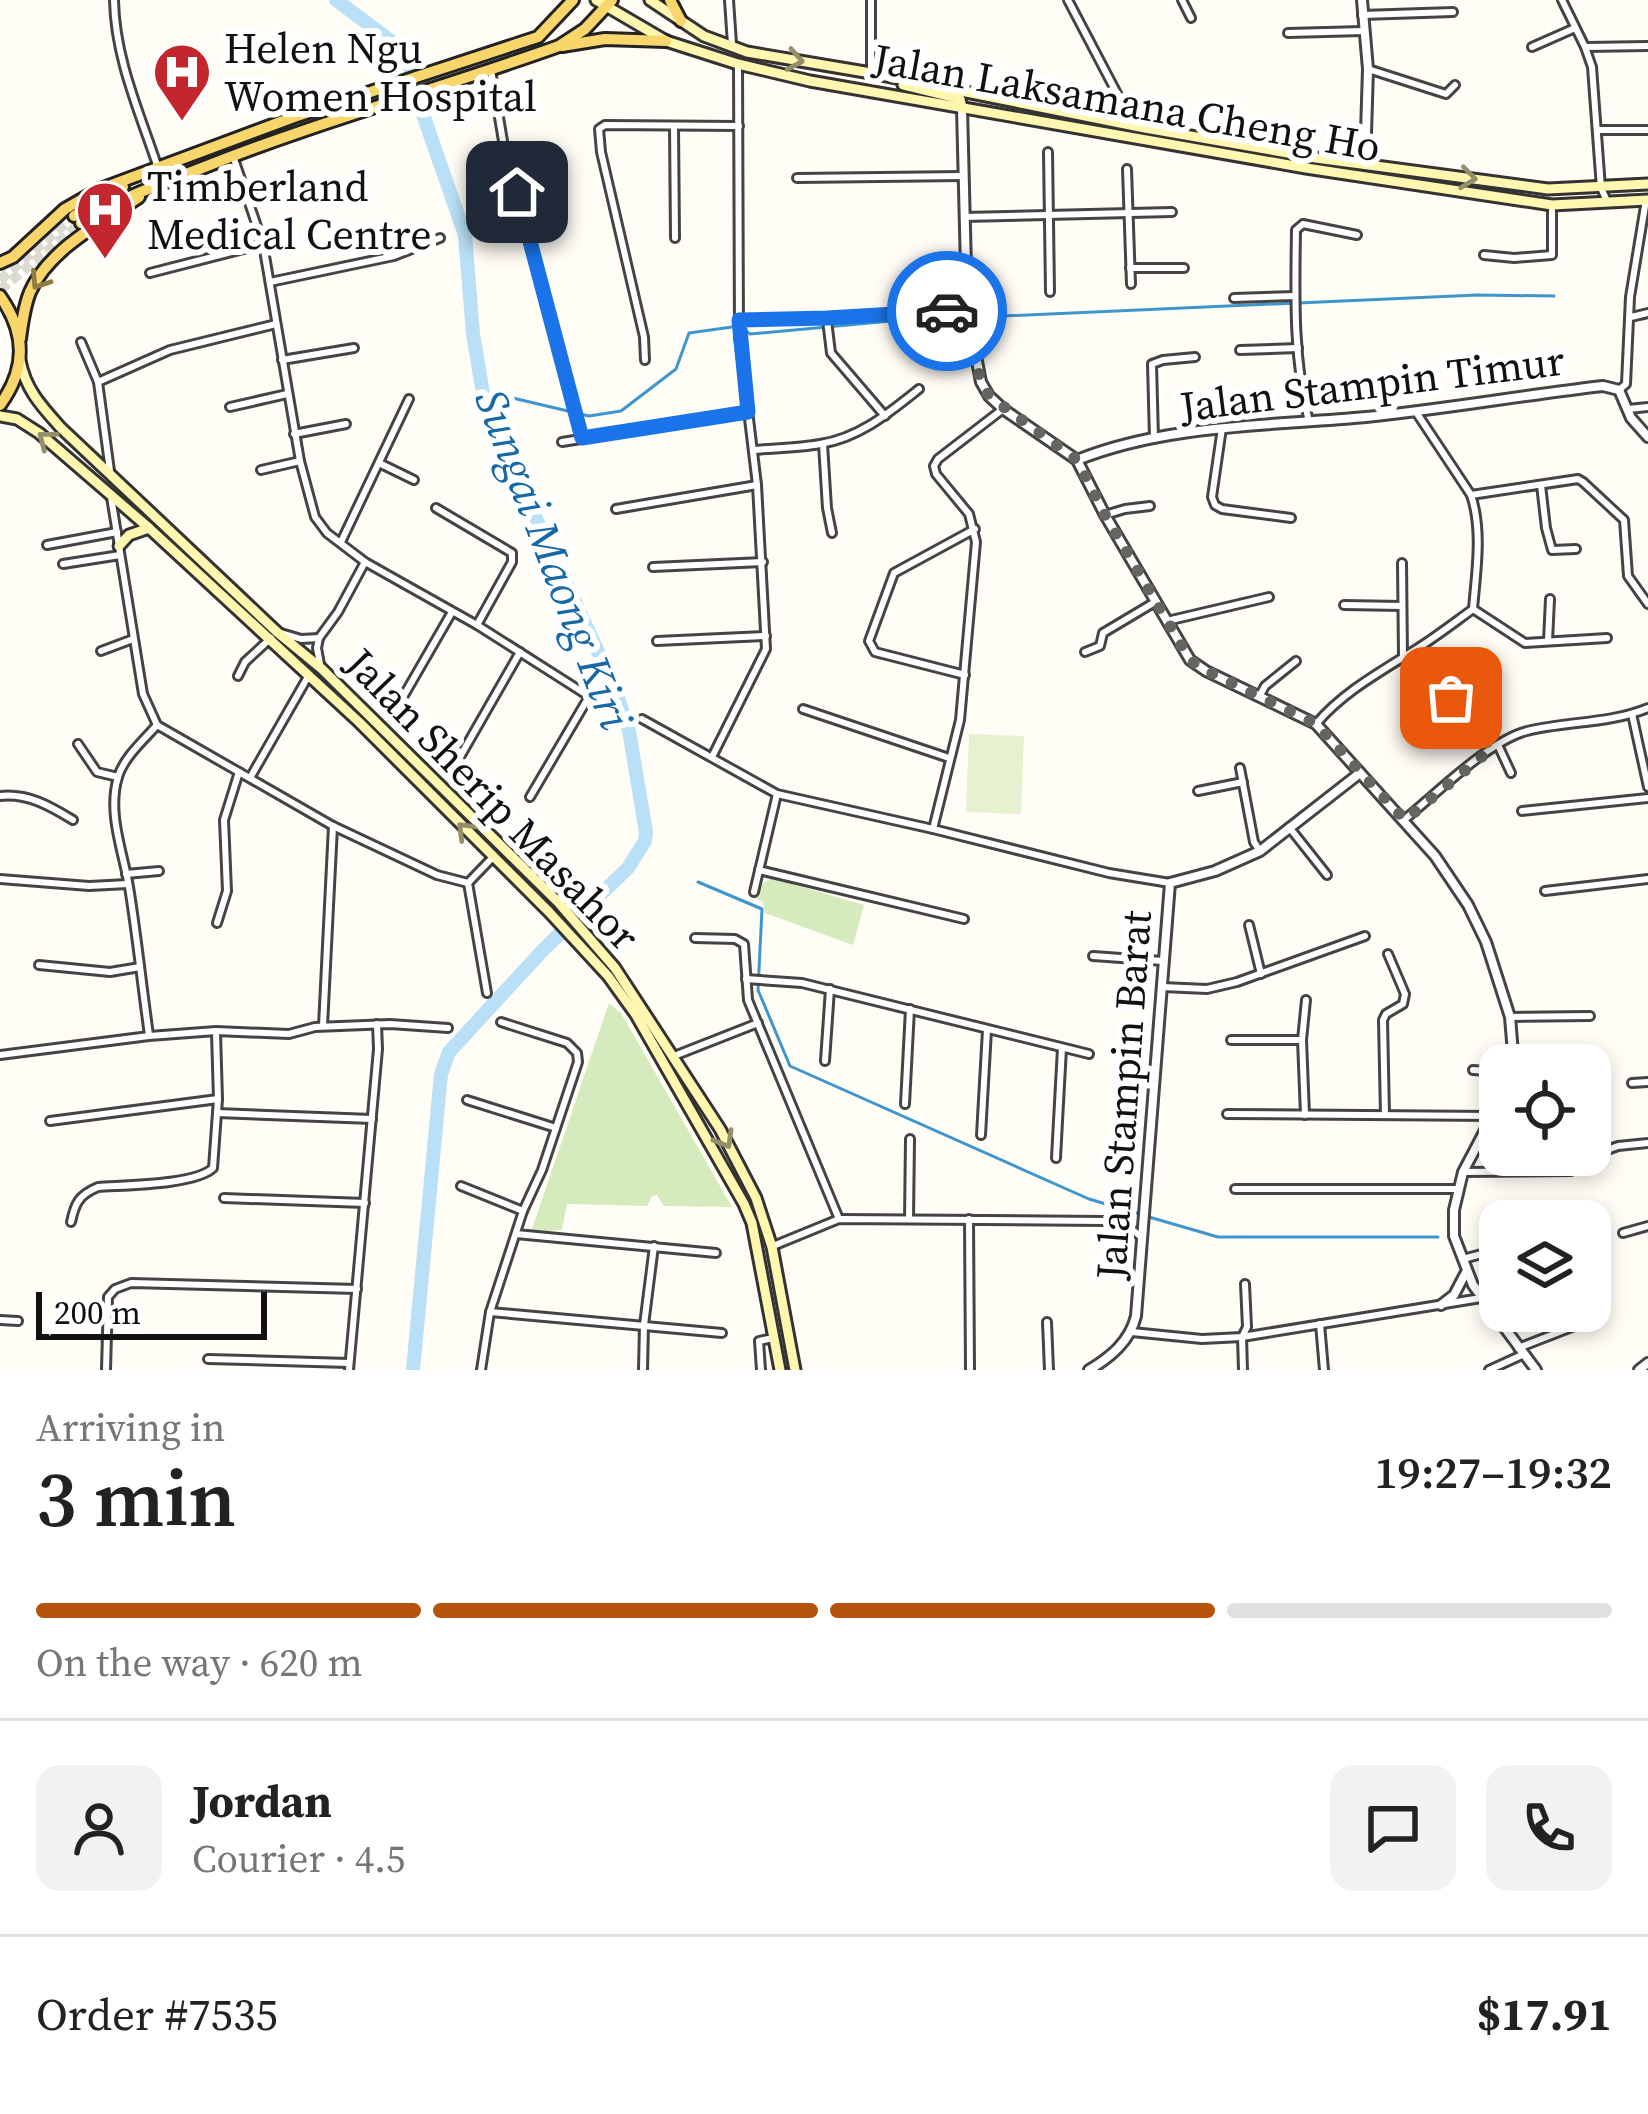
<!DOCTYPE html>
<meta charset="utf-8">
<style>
:root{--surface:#fff;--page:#f2f2f2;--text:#222;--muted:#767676;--line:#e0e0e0;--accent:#b45309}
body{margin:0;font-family:"Source Serif 4",serif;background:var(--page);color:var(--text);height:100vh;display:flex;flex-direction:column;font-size:45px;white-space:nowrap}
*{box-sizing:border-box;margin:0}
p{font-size:39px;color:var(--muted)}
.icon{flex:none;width:66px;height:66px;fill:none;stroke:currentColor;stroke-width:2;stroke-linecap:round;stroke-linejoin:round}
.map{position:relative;height:1370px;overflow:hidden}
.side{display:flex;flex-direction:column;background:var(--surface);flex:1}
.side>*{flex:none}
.buttons{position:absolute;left:1479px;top:1044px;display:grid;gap:24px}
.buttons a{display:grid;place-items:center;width:132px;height:132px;border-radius:24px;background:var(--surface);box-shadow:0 6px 18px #0003;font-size:60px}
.scale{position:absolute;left:36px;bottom:30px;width:231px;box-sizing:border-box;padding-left:12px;border:6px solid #111;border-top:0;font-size:33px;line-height:42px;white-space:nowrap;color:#111;-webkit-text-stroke:9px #fff;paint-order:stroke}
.pin{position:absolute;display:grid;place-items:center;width:102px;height:102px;color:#fff;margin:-51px;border-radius:24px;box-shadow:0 6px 18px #0006}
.courier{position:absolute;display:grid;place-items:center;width:120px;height:120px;margin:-60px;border:9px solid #1a73e8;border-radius:50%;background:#fff;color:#222;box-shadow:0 3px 15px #0007}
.headline em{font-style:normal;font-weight:600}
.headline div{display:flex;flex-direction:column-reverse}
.headline{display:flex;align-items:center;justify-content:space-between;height:204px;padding:0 36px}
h1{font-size:78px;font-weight:600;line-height:90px}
.bar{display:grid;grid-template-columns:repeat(4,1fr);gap:18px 12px;align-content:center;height:144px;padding:0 36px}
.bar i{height:15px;border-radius:9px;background:var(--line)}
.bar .on{background:var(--accent)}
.bar p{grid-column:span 4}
.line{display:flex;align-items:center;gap:30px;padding:0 36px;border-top:3px solid var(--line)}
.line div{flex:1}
.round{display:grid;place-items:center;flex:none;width:126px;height:126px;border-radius:24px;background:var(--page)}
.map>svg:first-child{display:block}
</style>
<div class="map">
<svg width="1648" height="1370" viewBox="0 0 1648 1370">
<rect width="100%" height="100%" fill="#fffdf5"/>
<g fill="#d5ebbd">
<path d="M771,878L864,905L853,945L765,913L763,902L755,898L760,886Z"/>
<path d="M609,1003L621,1013L732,1207L664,1206L657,1195L652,1196L647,1206L567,1204L562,1230L531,1232Z"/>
</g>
<path fill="#e6f2cf" d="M969,734L1024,736L1021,814L966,812Z"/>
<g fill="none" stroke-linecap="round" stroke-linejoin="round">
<g stroke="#3f96cf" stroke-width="3">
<path d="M483,391L589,416L621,411L676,369L689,333L739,326L750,334L891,321L1477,295L1554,296"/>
<path d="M698,882L762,909L758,990L790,1066L1089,1199L1140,1214"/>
<path d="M1149,1217L1218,1237H1438"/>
</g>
<path stroke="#b9e0f7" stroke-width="14" d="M336,0L407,53L419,103L465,235L473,334L486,411L613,684L629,731L646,832L645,841L628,868L544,949L449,1052L441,1074L413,1370"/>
<g stroke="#dbdad3" stroke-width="10" stroke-dasharray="10 5" stroke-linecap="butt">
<path d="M0,280L74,216"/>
<path d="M0,290L81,223"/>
</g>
<g stroke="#444" stroke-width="12">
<g id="minor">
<path d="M114,0C115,58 139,111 157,165"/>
<path d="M729,0L732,44"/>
<path d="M871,0V73"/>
<path d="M1068,0L1133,124"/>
<path d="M1182,0L1191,18"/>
<path d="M1562,0L1585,47L1592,67L1601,188L1607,201"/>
<path d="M1362,15L1453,12"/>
<path d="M1288,33L1363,31"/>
<path d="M1532,47L1575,28"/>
<path d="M1586,47L1648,46"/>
<path d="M1368,69L1446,94L1455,85"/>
<path d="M491,70L505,153L582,438"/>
<path d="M1095,118L1106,109L1114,92"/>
<path d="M674,126L675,238"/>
<path d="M1598,130H1648"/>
<path d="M1048,152L1050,292"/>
<path d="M233,156L263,244L300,461L315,517L327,533L365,562L477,625L587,695V700L530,797"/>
<path d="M1127,169L1131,284"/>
<path d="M797,178L963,176"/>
<path d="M964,217L1172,212"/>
<path d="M1484,255L1514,258L1552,255V205"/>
<path d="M1130,268H1184"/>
<path d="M150,273L263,244"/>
<path d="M270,282L394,256L440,238"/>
<path d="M1234,298L1295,296"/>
<path d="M1631,317L1648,313"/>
<path d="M739,320L827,318L967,309"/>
<path d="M827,320L831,353L885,416"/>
<path d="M81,342L98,382L110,471"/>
<path d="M1240,350L1298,348"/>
<path d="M282,360L354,348"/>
<path d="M645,360L644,337L601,152L599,129L605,125L739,126"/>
<path d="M98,382L170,350L276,324"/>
<path d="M1619,390L1626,384L1630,297L1646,200"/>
<path d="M230,407L287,394"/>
<path d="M1628,409L1648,407"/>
<path d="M1416,412L1471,495C1483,531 1476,572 1473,609"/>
<path d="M1309,422C1293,359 1295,294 1296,230L1303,224L1357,235"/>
<path d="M1222,428L1212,497L1215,505L1222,509L1291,518"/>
<path d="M294,434L346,424"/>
<path d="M1154,439L1152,364L1163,360L1195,357"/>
<path d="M562,442L748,412"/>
<path d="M823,444L827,508L832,533"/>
<path d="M753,450C775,448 798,448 820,444C859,438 889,413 919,389"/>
<path d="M379,463L414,480"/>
<path d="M261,470L300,461"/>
<path d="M1541,485L1546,528L1552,550L1576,549"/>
<path d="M1471,495L1578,479L1583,482L1624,520L1628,576L1648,604"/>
<path d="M111,497L143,694L157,725L333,826L437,875L468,883"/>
<path d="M436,508L512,553V562L477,625"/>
<path d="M616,509L757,485"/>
<path d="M1105,515L1125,509L1150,506"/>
<path d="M341,542L409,399"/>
<path d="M47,545L117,532"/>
<path d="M1402,563L1403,657"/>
<path d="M63,564L120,555"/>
<path d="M653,567L763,562"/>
<path d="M1344,605L1402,606"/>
<path d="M1473,609L1525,643L1607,638"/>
<path d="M1167,621L1269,597"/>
<path d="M281,633L301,639L319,638"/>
<path d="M319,638L338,612L365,562"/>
<path d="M319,638L317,648L320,664"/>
<path d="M657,641L766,636"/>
<path d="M1548,641L1550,599"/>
<path d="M101,651L133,639"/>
<path d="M1085,652L1100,646L1103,633L1155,602"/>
<path d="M965,675L875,652L869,641L894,573L975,529"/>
<path d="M238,676L245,662L271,638"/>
<path d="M403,697L452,612"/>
<path d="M1259,697L1265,686L1296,661"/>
<path d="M1451,698L1492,748"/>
<path d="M803,709L949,758"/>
<path d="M1632,714L1648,787"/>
<path d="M642,719L777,794L933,829L1109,873L1170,883"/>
<path d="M1316,724C1344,691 1382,671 1418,648C1437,636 1455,622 1473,609"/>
<path d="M78,744L97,772L118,777"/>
<path d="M1498,745L1511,773"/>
<path d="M461,755L520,652"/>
<path d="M712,757L766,649L757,485L739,336L738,64"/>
<path d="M1240,768L1254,842L1260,851"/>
<path d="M250,778L309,675"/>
<path d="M1198,791L1243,782"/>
<path d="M0,796C28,793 50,806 73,820"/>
<path d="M1522,811L1648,798"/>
<path d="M1405,819C1436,794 1490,740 1527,731C1567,721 1609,724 1648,708"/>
<path d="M1289,827L1327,875"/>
<path d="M933,829L960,720L976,542L969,514L936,474L934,466L938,459L1003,409"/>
<path d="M759,870L964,919"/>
<path d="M126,874L159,871"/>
<path d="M0,879L89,886L128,884"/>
<path d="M468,883L487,993"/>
<path d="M468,883L493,857"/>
<path d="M1545,891L1648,879"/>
<path d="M754,892L777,794"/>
<path d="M217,923L227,891L224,820L239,772"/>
<path d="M1249,925L1261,974"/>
<path d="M695,938L735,939L744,944L748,1000L839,1219"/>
<path d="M1093,956L1163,961"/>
<path d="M39,965L110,972L140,967"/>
<path d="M746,979L802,983L1089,1054"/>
<path d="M1162,987L1207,989L1237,982L1365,936"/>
<path d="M1510,1017L1590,1016"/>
<path d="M323,1026L333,826"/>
<path d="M149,1035C142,986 137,936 129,887C123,851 107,813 118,777C124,757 144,740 157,725"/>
<path d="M1231,1040H1302"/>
<path d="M0,1055L149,1036L216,1031L289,1034L315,1027L390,1024L448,1028"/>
<path d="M674,1056L758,1023"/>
<path d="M825,1061L830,989"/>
<path d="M1473,1070L1500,1072"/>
<path d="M1632,1083L1648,1082"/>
<path d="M467,1100L556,1128"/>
<path d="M905,1104L910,1009"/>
<path d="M217,1113L372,1119"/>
<path d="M1227,1114L1493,1116"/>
<path d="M1305,1115L1302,1040L1306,1000"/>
<path d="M1385,1115L1383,1020L1386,1014L1403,1004L1405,994L1388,954"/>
<path d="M50,1121L218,1099"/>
<path d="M981,1135L987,1030"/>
<path d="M1596,1154L1618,1146L1648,1143"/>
<path d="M1056,1158L1062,1048"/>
<path d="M1463,1172L1571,1171"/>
<path d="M461,1186L523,1211"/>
<path d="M1235,1189H1458"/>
<path d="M224,1198L365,1203"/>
<path d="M909,1219L910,1139"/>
<path d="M969,1219L970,1370"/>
<path d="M71,1222C75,1203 79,1195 98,1187C125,1185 195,1185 213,1168L218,1099L216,1033"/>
<path d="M1623,1233L1648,1226"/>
<path d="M516,1234L716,1253"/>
<path d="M773,1246L839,1219L1105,1221C1121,1223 1131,1227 1142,1238"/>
<path d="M1463,1259L1500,1249"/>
<path d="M490,1312L722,1333"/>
<path d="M0,1320L18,1321"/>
<path d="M1047,1322L1049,1370"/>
<path d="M1320,1324L1324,1370"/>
<path d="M1132,1332L1202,1339L1242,1337L1481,1298"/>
<path d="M1518,1348L1585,1322L1592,1315L1590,1300"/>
<path d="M208,1359L349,1363"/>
<path d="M106,1370L108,1297L115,1289L131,1283L357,1289"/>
<path d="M349,1370L378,1049L377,1024"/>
<path d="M481,1370L490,1312L523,1211L542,1170L578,1062L577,1053L567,1043L501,1022"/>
<path d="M643,1370L644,1325L654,1246"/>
<path d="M761,1370L759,1341L773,1338"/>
<path d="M1243,1370L1242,1337L1247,1327L1245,1284"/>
<path d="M1489,1370L1522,1355"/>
</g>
</g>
<g stroke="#444" stroke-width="14">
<g id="tertiary">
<path d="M1362,0L1368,69L1365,165"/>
<path d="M962,108L967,309L981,382L989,396L1003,409L1077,460L1105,515L1190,660L1206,671L1316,724L1435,856L1468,905L1486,942L1510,1017L1514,1065"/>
<path d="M1077,460C1167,424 1270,426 1366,417C1445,409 1524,395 1603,386L1619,390L1631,418L1648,437"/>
<path d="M1500,1102L1463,1172L1454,1210V1236L1473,1285L1536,1370"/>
<path d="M1441,1305L1454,1295L1465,1274"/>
<path d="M1089,1370C1111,1357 1130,1341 1136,1316L1170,883L1215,871L1260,851L1360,773"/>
<path d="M1639,1370L1648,1363"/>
</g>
</g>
<g stroke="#333" stroke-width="15">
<g id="secondary">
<path d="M596,0L666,41L738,64L810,81L1306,168L1552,205L1648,200"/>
<path d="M650,0L704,36L747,52L871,73L1145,128L1316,158L1548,189L1648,184"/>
<path d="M903,85L960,99L962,108"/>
<path d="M20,360C25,389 42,407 61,428L277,632L322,669L558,902L615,968L720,1129L756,1198L772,1247L795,1370"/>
<path d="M0,416L17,419L39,433L149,528L359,722L549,912L608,976L636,1015L744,1204L752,1223L780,1370"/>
<path d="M119,546L129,535L149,528"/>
</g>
</g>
<g stroke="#222" stroke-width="16">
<g id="primary">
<path d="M670,0L681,21"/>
<path d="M562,46L605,39L666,41"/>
<path d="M74,216L123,187"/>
<path d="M81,223C121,197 164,183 207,166C323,120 442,88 559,46L585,29L612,0"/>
<path d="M0,263L13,257L65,209L98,190L294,117L538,37L573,0"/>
<path d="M0,296C26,333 27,368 0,405"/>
<path d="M20,339C22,323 24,307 30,292C49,249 102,222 139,197"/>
</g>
</g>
<use href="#minor" stroke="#fff" stroke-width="6"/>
<use href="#tertiary" stroke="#fff" stroke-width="8"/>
<use href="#secondary" stroke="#fff6b0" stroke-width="9"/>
<use href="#primary" stroke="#f9d66b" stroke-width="10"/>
</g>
<defs><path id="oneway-chevron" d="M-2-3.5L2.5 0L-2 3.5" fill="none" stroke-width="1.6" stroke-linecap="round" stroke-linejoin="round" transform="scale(3)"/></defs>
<g stroke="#948f68">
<use href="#oneway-chevron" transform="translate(795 60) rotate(10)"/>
<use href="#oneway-chevron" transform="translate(1468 178) rotate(7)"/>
<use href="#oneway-chevron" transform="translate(46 439) rotate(-142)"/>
<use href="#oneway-chevron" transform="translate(465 830) rotate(-135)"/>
<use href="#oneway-chevron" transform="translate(725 1140) rotate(60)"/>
</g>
<use stroke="#917d42" href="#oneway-chevron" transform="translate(39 281) rotate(123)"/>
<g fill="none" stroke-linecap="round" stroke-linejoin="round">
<path stroke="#646461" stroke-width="12" stroke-dasharray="0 21.6" d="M947,311L967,309C970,338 974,371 989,396L1077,460L1105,515L1190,660L1207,671L1316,724L1405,820L1492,748L1451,698"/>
<path stroke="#1a73e8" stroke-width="15" d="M517,192L582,438L748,412L739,320L827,318L947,311"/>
</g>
<defs>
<g id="hospital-pin" transform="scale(3)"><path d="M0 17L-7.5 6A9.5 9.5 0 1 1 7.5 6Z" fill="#c4262e" stroke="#fff"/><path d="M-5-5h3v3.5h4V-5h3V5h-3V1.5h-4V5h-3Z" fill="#fff"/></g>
</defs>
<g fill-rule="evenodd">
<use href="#hospital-pin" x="182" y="72"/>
<use href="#hospital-pin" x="105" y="210"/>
</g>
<g text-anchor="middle" stroke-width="12" stroke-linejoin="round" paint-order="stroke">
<g font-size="42" fill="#111" stroke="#fff" text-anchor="start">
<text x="224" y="63">Helen Ngu<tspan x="224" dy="48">Women Hospital</tspan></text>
<text x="147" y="201">Timberland<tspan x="147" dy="48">Medical Centre</tspan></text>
</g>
<g font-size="42" fill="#111" stroke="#fff">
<text transform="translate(1127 102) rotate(10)" y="15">Jalan Laksamana Cheng Ho</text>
<text transform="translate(1372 383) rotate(-7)" y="15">Jalan Stampin Timur</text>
<text transform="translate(493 799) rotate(46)" y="15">Jalan Sherip Masahor</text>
<text transform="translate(1123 1095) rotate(-86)" y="15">Jalan Stampin Barat</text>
</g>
<g font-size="45" font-style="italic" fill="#1768a6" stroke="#fff">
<text transform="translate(554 559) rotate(69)" y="16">Sungai Maong Kiri</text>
</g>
</g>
</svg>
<div class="buttons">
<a><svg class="icon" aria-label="locate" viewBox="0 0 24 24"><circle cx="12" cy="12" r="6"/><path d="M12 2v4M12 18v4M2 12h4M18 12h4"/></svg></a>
<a><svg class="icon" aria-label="layers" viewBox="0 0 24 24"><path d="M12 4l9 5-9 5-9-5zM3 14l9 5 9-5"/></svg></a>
</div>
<div class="scale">200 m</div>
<div class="pin" style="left:1451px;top:698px;background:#ea580c"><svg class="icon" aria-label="bag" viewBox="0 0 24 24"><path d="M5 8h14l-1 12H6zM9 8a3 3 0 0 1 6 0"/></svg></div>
<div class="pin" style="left:517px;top:192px;background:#1f2937"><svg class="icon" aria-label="home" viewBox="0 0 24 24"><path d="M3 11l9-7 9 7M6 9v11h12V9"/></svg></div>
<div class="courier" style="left:947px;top:311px"><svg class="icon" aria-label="car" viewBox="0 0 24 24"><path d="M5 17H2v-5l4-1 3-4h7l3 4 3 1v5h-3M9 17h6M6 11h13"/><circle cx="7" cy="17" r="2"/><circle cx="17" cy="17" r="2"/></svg></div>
</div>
<section class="side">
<div class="headline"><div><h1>3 min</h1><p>Arriving in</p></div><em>19:27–19:32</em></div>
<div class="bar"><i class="on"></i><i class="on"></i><i class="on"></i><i></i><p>On the way · 620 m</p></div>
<div class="line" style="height:216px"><a class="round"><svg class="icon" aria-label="person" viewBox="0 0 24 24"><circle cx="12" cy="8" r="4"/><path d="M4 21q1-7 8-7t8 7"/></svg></a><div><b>Jordan</b><p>Courier · 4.5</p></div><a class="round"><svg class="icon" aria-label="chat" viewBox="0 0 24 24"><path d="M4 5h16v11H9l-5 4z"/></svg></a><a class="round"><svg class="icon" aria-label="phone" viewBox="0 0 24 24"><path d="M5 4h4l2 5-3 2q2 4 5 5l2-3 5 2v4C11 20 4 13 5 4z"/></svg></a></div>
<div class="line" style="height:156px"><div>Order #7535</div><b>$17.91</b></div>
</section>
